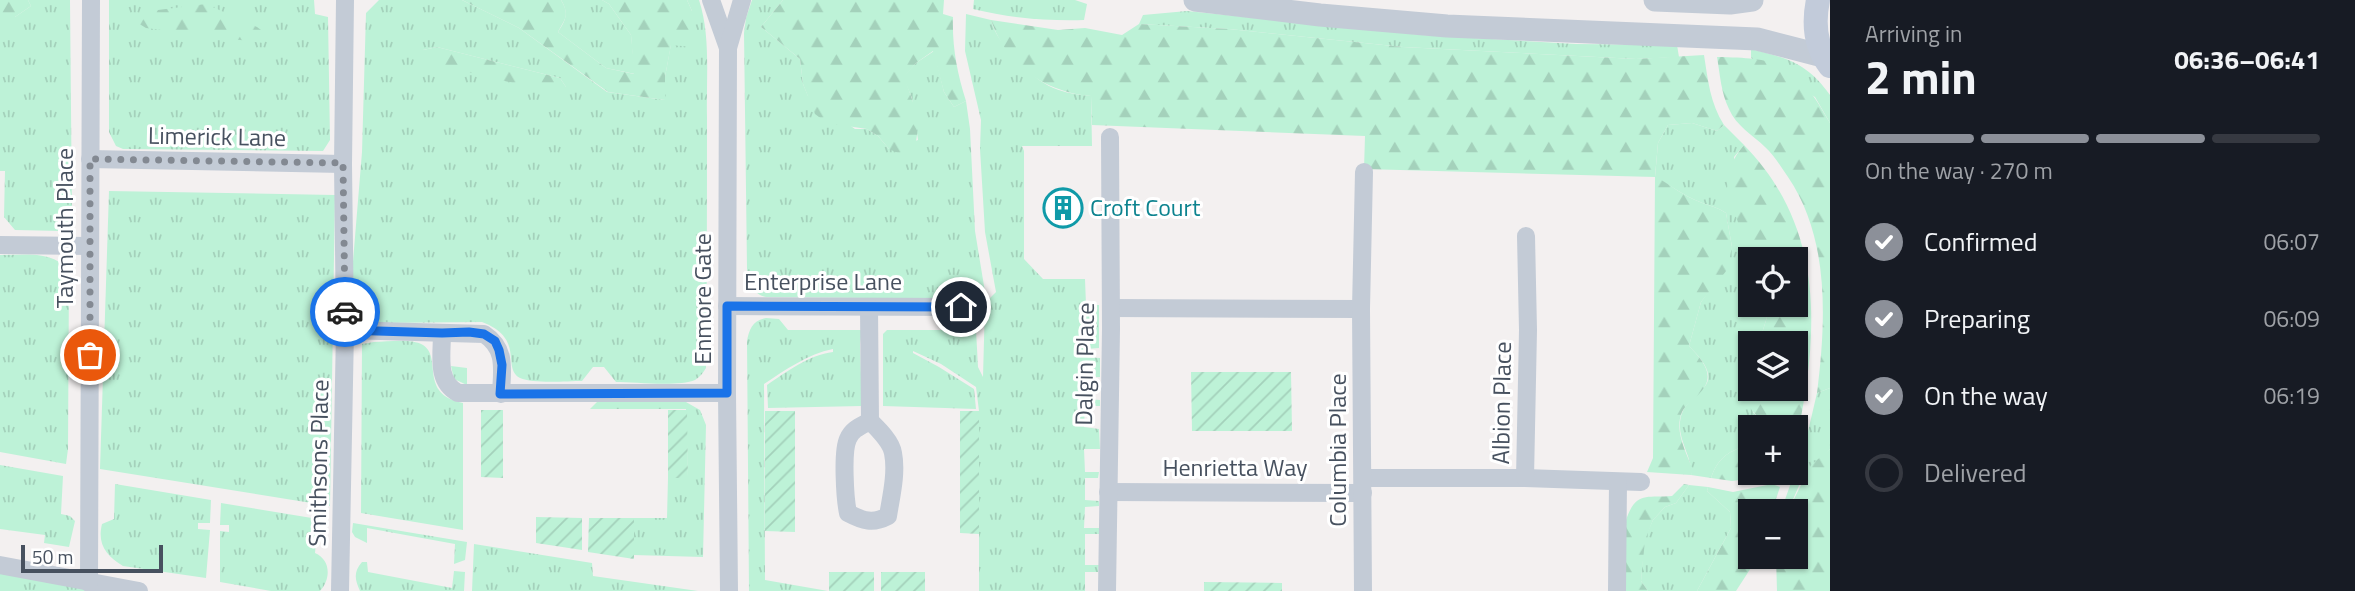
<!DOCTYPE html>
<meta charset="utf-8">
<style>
:root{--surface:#171b24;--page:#20242c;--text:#f1f3f6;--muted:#9ea1a6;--line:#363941;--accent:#8c9099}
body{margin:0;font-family:"Titillium Web",sans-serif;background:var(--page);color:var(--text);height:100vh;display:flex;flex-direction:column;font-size:26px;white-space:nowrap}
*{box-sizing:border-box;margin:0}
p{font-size:23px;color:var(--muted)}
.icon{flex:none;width:38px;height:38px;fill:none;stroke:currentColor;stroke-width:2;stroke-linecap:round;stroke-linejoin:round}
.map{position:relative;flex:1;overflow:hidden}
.panel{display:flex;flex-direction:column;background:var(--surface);width:525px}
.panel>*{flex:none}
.tools{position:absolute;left:1738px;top:247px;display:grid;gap:14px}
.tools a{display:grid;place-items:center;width:70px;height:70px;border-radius:0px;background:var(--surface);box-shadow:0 2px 5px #0004;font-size:35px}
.scale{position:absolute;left:21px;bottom:18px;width:142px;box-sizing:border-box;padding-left:7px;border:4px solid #47515f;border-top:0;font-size:19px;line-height:24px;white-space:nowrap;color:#47515f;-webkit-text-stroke:5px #fff;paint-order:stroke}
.pin{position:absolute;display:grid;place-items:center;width:60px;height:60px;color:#fff;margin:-30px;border:4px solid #fff;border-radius:50%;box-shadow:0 2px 7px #0007}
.courier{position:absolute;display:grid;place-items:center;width:70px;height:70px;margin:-35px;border:5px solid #1a73e8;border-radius:50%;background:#fff;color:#222;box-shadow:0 2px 9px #0007}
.headline em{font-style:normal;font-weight:700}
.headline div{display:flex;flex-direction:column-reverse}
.headline{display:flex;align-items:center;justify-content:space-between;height:119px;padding:0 35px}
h1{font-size:46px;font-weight:700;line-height:52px}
.bar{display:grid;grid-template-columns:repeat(4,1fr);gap:10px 7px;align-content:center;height:84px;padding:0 35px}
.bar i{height:9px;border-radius:5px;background:var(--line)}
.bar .on{background:var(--accent)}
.bar p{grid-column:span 4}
ol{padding:0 35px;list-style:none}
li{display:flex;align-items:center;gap:21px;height:77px}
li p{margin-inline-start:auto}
li .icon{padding:7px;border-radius:50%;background:var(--accent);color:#fff;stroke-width:4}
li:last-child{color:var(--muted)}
li i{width:38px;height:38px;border:4px solid var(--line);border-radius:50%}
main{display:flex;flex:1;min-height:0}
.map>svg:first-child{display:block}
</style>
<main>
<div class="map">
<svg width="1830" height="591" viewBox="0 0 1830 591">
<defs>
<pattern id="grass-tufts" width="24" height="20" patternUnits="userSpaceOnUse" patternTransform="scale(1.75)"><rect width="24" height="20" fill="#bdf2d7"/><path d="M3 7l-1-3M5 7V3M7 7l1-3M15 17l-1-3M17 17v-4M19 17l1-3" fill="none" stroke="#a4d1bb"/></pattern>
<pattern id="forest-firs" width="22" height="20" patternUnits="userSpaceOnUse" patternTransform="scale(1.75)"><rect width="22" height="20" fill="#bdf2d7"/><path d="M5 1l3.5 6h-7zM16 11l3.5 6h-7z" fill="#a4d1bb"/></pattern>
<pattern id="garden-furrows" width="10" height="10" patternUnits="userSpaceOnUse" patternTransform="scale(1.75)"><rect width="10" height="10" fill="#bdf2d7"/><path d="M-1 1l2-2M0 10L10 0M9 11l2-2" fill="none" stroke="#a4d1bb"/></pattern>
</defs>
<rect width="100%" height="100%" fill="#f3f0f0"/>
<g fill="url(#grass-tufts)" fill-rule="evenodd">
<path d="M28,0H70L72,217L71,224L62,231L15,230L4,217L5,171H0V17H15L31,6Z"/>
<path d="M109,0H314L315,14L328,17L330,140L323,151L123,149L116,146L109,132Z"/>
<path d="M379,0H462L519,28L607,92L665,100V77L671,44L692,11L687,0H699C711,36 706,79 707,117C707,201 707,284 706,368C703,373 700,377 695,380C679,387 634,382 616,382L604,367H593L582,381C567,381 533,384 520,378C501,367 526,339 482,322L375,323L358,315L350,298L362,152L366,13ZM437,47L560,78L566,87L423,50Z"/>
<path d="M561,0H602L609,4L631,35L635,74L606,68L558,32C566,20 569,13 561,0Z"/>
<path d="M752,0H783L761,27L800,59L803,84L808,96L855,129H867L878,136L889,149L918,140L912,98L903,77L916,63L934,51L944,92L954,107L966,101L970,129L975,231L985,292L980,298L977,325L967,322L968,299L766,297C752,294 748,281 747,268L744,33L746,18Z"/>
<path d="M974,0H1075L1087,4L1084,20C1046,21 1010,18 973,9Z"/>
<path d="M1187,11L1422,35L1576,44L1677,45L1679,57L1636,59L1403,47L1229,29L1139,24L1143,15Z"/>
<path d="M966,14L991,20C996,37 1003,44 1015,57C1039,84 1054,93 1091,96L1092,146H1022L1024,151V259L1043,279H1085L1086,305H1099V348L1085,349L1086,357L1100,358V377H1086V399L1100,400V406H1085L1084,427L1099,429L1100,449H1084L1085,472H1099L1098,478H1085V500L1099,501V506L1085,507L1084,528H1099V534H1085V565H1099L1098,572H1085V591H979V411L976,387L941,364L913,351V353L939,367L974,389L976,409L883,406V334L887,330H976L978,367L983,377L985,303L996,292L985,232L980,149L981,120L965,51Z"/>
<path d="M1751,49C1787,58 1807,63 1830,95V123L1815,97L1751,58Z"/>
<path d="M1692,123L1717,131L1724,125L1744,145L1734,157L1744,258L1750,262V304L1768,305L1767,317L1759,343H1750V359L1741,369L1753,412L1762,423L1761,427H1750V445C1730,450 1718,457 1711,478L1691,475C1694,461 1678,441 1680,422C1683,387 1736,393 1689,346L1701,302L1712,287L1732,247L1726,213C1717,207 1710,206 1700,202C1684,196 1670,185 1655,177L1658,143L1668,125Z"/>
<path d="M109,191L335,195L330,506L100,469Z"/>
<path d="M0,255C25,255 51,250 69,270L68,449L66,464L0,452Z"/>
<path d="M766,318L779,319L788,330H862L860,344L862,406L768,408L767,385C786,372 809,355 833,352V349C808,354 785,370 764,384L765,580L828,591H749L747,341C749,329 753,320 766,318Z"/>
<path d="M374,342C388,342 410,338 423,345C443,358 418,394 463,403V530L361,513L362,344Z"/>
<path d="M451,366L467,368V385L454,379Z"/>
<path d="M1830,388V449L1801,481L1788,511H1781L1806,440L1817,393Z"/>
<path d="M598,401L686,402L700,410L706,425L703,557L633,555L634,518H667L668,478H688L686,409H590Z"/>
<path d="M0,465L63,476L61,514L70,516L75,521L69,547L44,543L45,535L0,529Z"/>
<path d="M115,484L211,500L210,523H198V529L210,530L206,578L123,566C106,556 97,544 102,524L114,519Z"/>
<path d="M1689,485L1708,487L1707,491L1730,512L1731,528L1697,591H1648L1641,581L1644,540L1653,520L1665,507L1676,503Z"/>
<path d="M221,503L318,519L315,553C331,560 331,579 320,591H271L220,582V531L229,532V525H220Z"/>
<path d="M353,523L467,542L465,560L454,564L455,544L367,528V543L355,537L352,532Z"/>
<path d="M474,544L592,563L593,576L698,591H472Z"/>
<path d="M362,562H367L368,572L452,588L454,571L465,572L464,591H360C355,580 353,572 362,562Z"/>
<path d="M0,565L140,591H0Z"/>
</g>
<g fill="url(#forest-firs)">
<path d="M0,0H28L31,6L15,17H0Z"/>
<path d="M462,0H561C570,15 565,19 558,32L606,68L634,74L631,35L609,4L602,0H687L692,11L693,47L671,45L665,77V100L608,92L519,28Z"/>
<path d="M783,0H944L943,14L953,17C952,46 957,73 966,101L954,107L944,92L933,51L916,63L904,77C912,98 924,127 913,149L900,154L889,149L878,136L867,129L827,123L815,114L803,84L800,59L761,27Z"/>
<path d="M206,4L257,27L269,36L263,43L146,28L133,20L150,11Z"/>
<path d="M991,20L1058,30L1085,28L1122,35L1139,24L1229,29L1403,47L1636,59L1704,55C1708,80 1710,103 1724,125L1717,131L1692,123L1668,125L1658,143L1655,176C1670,185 1684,196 1700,202C1710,206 1717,207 1726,213L1732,247L1727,270L1701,302L1689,346C1704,362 1718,377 1697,396C1692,400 1685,406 1682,412C1674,431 1686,452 1693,470L1691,475L1647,472L1653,458L1655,177L1364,169L1365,136L1092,125L1091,96C1045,92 1006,65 991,20Z"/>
<path d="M437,47L560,78L566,87L559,94L426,62L423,50Z"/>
<path d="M1717,57C1784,58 1797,65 1830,123V388L1817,393C1826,321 1830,239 1788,177C1781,167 1774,155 1765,147C1753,135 1736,126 1729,109C1721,93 1720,74 1717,57Z"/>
<path d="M1744,145C1826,229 1819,335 1796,442V427H1761L1762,422C1743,399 1726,386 1750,359V388H1796V343H1759L1767,317L1768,305L1796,304V259H1750V262C1737,253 1741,241 1739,227C1738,218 1732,210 1729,201C1724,180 1730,161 1744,145Z"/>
<path d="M1750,445V472L1784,473V474L1732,481L1711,478C1718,457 1730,450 1750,445Z"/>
<path d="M1830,449V591H1777L1776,557L1796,556V511H1788L1811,465Z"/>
<path d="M1684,484L1689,485L1676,503L1665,507L1653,520L1645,540L1641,581L1648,591H1626V520C1636,491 1646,498 1672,496Z"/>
<path d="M1772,484L1780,487L1772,511H1750V556L1758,557L1736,591H1697L1731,528L1730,512L1707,491L1708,487L1733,492Z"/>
</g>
<g fill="url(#garden-furrows)">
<path d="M1191,372H1291L1292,431H1192Z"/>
<path d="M481,410H503V478L481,477Z"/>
<path d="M668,410H687L688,478H668Z"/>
<path d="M765,411H795V532L765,531Z"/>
<path d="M960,411H979V534L960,533Z"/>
<path d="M536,517L582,518V550L536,543Z"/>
<path d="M589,518H634V559L588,552Z"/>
<rect x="829" y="572" width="45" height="19"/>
<rect x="881" y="572" width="44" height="19"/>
<path d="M1204,582L1282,583V591H1204Z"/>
</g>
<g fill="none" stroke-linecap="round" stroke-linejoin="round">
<g stroke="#c3cbd6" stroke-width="18">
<path d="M711,0L728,48"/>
<path d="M90,159L343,164"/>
<path d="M0,245L89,246"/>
<path d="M727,306L961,307"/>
<path d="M869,307L870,421C861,426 852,429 848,439C842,451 845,499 848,513C863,521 873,524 888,516C891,497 897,473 893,453C891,441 878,429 870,421"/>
<path d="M1111,308L1361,309"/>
<path d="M345,330L484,334C507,349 502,370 501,394"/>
<path d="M442,333C442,356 436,381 458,393H727"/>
<path d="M1363,478H1525L1641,482"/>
<path d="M1525,478L1528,330L1526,236"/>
<path d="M1108,492L1363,493"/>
<path d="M0,565L139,591"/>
<path d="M89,583L91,0"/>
<path d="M340,591L345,330L343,164L345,0"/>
<path d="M729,591L727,393L728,48L742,0"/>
<path d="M1107,591L1111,329L1110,137"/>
<path d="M1363,591L1361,309L1364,172"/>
<path d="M1617,591L1618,482"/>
</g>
<g stroke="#c3cbd6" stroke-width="23">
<path d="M1195,0L1320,15L1447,26L1757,39L1823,56"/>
<path d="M1655,0L1730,3L1752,0"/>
</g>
<path stroke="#c2cbda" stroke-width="24" d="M1818,0C1813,24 1815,46 1830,66"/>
</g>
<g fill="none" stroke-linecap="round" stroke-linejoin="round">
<path stroke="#838992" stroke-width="7" stroke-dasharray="0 12.6" d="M90,355V159L343,163L345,312"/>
<path stroke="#1a73e8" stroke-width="9" d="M345,312V330L442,333L469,332L484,334L495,341L499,350L502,365L500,394L727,393V306L961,307"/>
</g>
<defs>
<g id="building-ring" transform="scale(2.0125)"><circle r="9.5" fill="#fff" stroke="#0f9aa8" stroke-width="1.5"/><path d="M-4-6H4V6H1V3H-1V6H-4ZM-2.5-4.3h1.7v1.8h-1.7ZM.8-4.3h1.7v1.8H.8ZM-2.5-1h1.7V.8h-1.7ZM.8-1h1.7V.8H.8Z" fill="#0f9aa8"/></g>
</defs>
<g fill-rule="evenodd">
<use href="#building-ring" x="1063" y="208"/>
</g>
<g text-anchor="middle" stroke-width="6" stroke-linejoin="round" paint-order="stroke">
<g font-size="24" fill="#47515f" stroke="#fff">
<text transform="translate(217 137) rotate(1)" y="8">Limerick Lane</text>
<text transform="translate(65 228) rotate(-90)" y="8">Taymouth Place</text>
<text x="823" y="290">Enterprise Lane</text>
<text transform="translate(703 299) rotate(-90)" y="8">Enmore Gate</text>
<text transform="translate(1085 364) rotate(-89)" y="8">Dalgin Place</text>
<text transform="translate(1502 403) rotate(-89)" y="8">Albion Place</text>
<text transform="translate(1338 450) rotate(-90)" y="8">Columbia Place</text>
<text transform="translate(319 463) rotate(-89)" y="8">Smithsons Place</text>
<text x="1235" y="476">Henrietta Way</text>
</g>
<g font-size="24" fill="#0d838f" stroke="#fff" text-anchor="start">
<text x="1090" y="216">Croft Court</text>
</g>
</g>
</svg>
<div class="tools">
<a><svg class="icon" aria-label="locate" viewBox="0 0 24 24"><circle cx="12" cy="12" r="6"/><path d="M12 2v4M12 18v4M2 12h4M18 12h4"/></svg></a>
<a><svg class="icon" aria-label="layers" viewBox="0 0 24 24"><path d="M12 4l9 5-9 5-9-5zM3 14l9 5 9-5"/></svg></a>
<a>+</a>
<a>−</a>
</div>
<div class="scale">50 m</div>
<div class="pin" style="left:90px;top:355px;background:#ea580c"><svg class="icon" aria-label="bag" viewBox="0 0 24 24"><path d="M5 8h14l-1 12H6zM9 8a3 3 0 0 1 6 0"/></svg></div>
<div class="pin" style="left:961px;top:307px;background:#1f2937"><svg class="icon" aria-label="home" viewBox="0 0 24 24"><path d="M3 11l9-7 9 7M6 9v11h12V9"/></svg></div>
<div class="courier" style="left:345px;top:312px"><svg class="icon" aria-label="car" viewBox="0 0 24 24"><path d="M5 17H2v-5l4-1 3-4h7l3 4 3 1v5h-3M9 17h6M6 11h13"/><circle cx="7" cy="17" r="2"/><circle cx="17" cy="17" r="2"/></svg></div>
</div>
<section class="panel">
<div class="headline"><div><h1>2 min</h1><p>Arriving in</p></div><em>06:36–06:41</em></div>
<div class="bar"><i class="on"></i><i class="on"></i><i class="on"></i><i></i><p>On the way · 270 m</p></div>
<ol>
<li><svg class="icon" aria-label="check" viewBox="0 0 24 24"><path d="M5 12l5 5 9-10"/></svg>Confirmed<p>06:07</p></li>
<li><svg class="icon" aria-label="check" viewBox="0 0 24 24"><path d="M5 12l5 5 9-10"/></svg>Preparing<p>06:09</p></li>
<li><svg class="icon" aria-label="check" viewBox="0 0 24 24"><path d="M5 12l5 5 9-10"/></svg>On the way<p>06:19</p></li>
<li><i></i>Delivered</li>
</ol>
</section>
</main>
